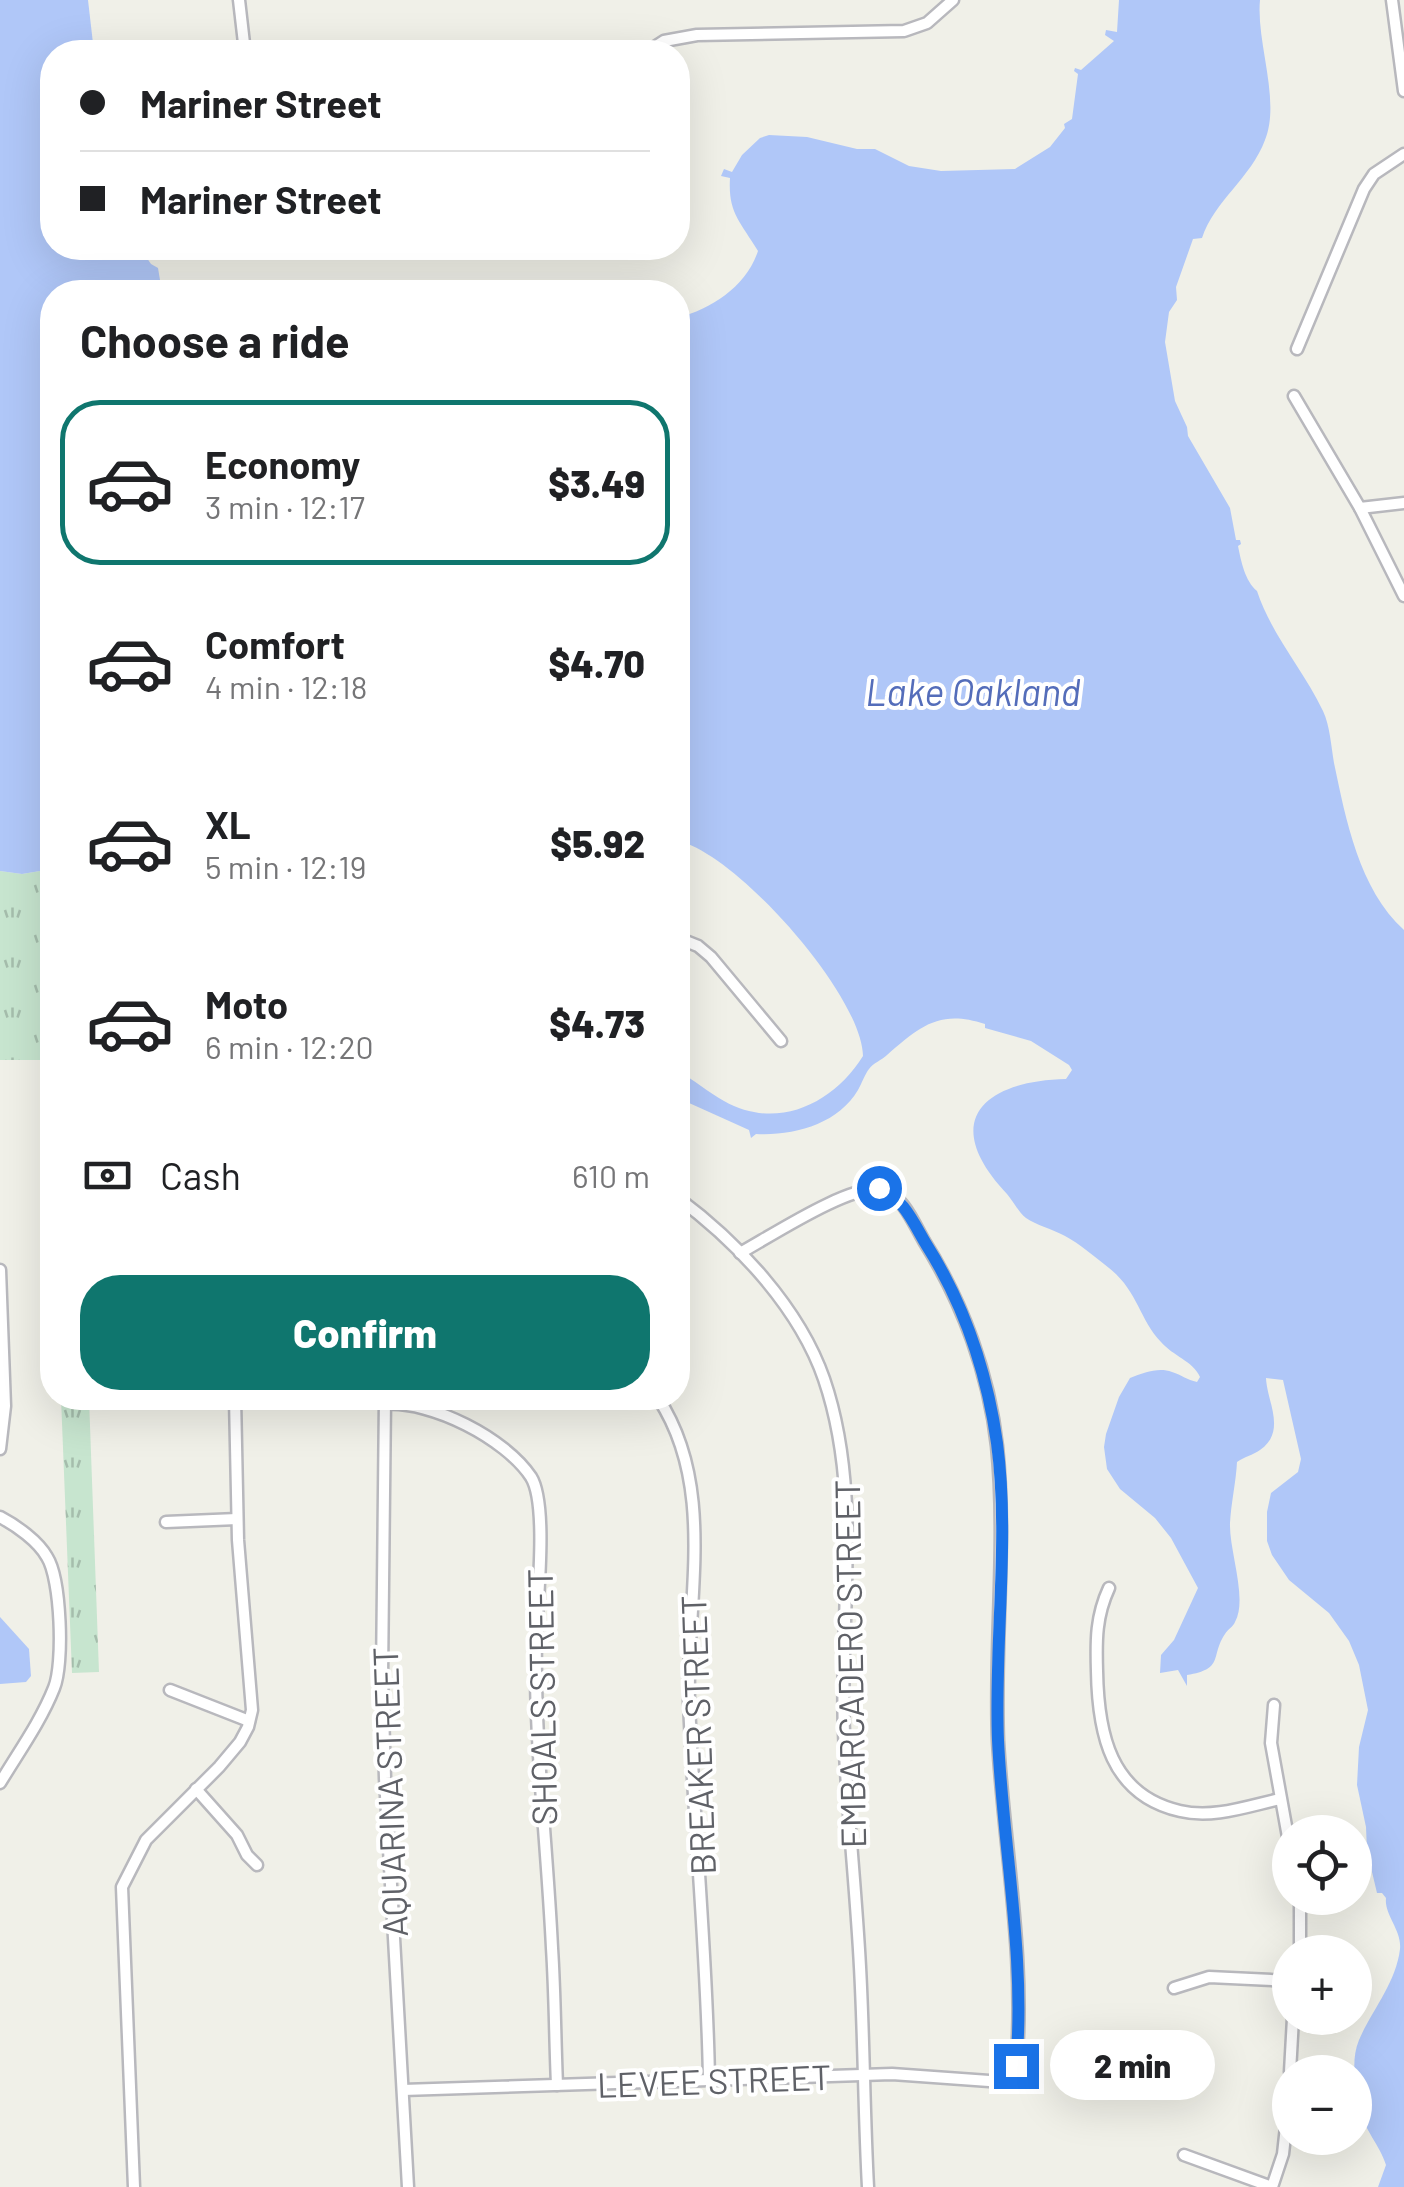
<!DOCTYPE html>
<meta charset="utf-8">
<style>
body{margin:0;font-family:Barlow,sans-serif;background:#f2f2f2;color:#202124;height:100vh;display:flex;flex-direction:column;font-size:38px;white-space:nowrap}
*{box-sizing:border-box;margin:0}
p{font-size:32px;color:#757577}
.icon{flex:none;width:55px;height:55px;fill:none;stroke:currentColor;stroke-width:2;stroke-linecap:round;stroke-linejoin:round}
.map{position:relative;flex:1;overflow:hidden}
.panel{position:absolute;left:40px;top:280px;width:650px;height:1130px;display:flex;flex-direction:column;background:#fff;border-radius:40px;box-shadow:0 10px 40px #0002}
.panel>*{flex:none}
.guide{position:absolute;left:40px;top:40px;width:650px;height:220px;border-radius:40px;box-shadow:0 10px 40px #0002;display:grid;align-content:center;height:220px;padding:0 40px;background:#fff}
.buttons{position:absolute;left:1272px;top:1815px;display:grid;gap:20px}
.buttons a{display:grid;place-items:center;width:100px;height:100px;border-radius:50%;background:#fff;box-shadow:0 10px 40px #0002;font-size:50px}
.end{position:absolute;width:45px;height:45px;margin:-22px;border:12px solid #1a73e8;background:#fff;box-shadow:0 0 0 5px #fff}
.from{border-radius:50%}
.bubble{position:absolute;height:70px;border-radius:35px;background:#fff;box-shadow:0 10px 40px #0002;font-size:32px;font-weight:800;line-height:70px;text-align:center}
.guide b{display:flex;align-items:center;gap:35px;height:95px;font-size:38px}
.guide b+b{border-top:2px solid #e0e0e0}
.guide i{width:25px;height:25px;background:#202124}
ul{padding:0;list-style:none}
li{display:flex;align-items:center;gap:30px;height:165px;margin:0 20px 15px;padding:0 20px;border:5px solid transparent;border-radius:40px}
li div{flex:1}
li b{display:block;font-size:38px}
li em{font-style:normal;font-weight:800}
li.on{border-color:#0f766e}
li>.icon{width:90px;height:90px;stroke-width:1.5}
h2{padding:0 40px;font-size:45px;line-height:120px}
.pay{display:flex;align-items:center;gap:25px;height:110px;padding:0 40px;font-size:38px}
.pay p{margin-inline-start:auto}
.primary-button{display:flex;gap:20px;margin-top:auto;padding:20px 40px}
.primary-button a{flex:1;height:115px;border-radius:40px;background:#0f766e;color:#fff;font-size:40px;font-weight:800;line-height:115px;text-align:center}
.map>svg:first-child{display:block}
.grass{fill:url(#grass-tufts)}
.water{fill:#b0c7f8}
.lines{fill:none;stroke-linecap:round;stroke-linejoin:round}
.street-casing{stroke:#b8b8bd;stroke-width:15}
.street{stroke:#fff;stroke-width:10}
.route{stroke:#1a73e8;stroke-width:12}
.labels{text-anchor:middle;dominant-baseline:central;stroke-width:8;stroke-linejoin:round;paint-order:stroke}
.street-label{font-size:35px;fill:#5f6167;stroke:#fff}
.water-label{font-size:38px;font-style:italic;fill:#546dba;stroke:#fff}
</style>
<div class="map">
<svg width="1404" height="2187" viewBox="0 0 1404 2187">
<defs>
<pattern id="grass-tufts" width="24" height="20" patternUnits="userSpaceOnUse" patternTransform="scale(2.5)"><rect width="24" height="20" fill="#c7e5cf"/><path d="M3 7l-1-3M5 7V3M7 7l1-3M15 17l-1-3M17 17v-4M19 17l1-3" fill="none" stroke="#a5bdac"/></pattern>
</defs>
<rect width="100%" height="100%" fill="#f0f0e8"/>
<g class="grass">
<polygon points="52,869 52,1161 49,1060 0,1060 0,871 22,874"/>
<polygon points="61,1398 89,1398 99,1672 72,1673"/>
</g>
<g class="water">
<polygon points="0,0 88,0 94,52 52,52 52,248 140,248 151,264 158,268 160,280 173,287 218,292 52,292 52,869 22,874 0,871"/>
<path d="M1119,0h141c-4,43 21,100 5,140 -14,38 -51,61 -63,98l-9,1 -17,48 1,13 -8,12 -4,30 10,59 12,26 1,9 42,72 6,32h4l1,4 -3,2c3,15 7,35 19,45 15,45 46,78 66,120 7,15 8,35 11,52 12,57 25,126 70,167v1257h-26l8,-22c-6,-20 -22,-35 -26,-56 -4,-21 -10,-48 -1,-69 13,-30 37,-57 41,-91 2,-19 -16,-34 -14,-51l-4,-5h-5l-10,-42 -1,-24 -9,-42 2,-38 9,-37 -9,-45 -10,-24 -20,-28 -40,-33 -17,-25 -5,-14v-29l4,-19 27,-21 3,-13 -18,-79 -17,-2c1,24 21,53 -6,72 -7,5 -16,7 -23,12 -1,20 -6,41 -7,61 -1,28 18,76 5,99 -2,5 -7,7 -10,12 -15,22 0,35 -38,41v11l-9,-16 -18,3 1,-18 13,-15 24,-52 -27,-50 -16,-20 -35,-29 -13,-20 -3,-22 2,-13 13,-37 11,-19c14,-5 28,-11 42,-6 10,3 15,8 25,10l3,-5c-7,-16 -27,-21 -39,-35 -22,-23 -23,-51 -52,-74 -14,-11 -29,-24 -44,-32 -13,-7 -29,-11 -39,-18 -7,-5 -13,-17 -19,-24 -68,-72 -25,-113 59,-115l6,-9 -3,-5 -38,-24 -46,-13v-4c-45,-15 -65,2 -98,31 -5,5 -14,8 -18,14 -4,5 -7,14 -11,21 -20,34 -64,46 -102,44l-5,4 -2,-8 -71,-32v-27c16,9 30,21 46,30 53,30 109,3 139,-45 -1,-61 -127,-203 -185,-215v-523c34,-10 68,-31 80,-67 -19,-31 -30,-39 -28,-73l-9,-2 3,-7 8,3 10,-17 18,-17 9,-3 38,2 50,12h18l34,17 32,5 74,-2 35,-22 15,-19 -1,-4 8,-5 6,-45 -4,-3 1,-3 6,2 33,-29 -9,-6 1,-5 11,2z"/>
<polygon points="0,1617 29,1649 31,1676 26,1682 0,1684"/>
</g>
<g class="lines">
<g class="street-casing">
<g id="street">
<polyline points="239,0 245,52"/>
<polyline points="1392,0 1404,91"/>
<polyline points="647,52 664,41 697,35 904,31 927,23 953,0"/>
<polyline points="1297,349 1364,189 1374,174 1404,154"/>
<polyline points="1294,396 1360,508 1404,596"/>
<polyline points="1360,508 1404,503"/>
<polyline points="678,938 698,946 711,957 781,1041"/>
<path d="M678,1198c59,44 121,109 146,181 39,114 15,235 20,353 3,79 12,157 16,235 4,73 4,147 8,220"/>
<polyline points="0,1270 5,1406 0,1449"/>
<polyline points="385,1398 382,1677 385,1778 408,2187"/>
<path d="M658,1398c59,89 28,202 31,303 5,127 18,252 20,379"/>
<path d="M386,1404c46,-3 119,34 145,73 17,27 6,124 5,159 -2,105 11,207 16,312 3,46 3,91 5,137"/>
<path d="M0,1517c17,9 38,24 47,40 14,22 17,107 7,131 -13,33 -36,65 -54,95"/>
<polyline points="166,1522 237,1519"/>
<path d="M1109,1588c-13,28 -13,52 -12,83 1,62 13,124 83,140 33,8 68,-5 100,-12"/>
<polyline points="170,1690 249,1721"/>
<polyline points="1274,1705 1271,1743 1290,1848"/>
<polyline points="196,1789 237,1835 247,1855 257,1865"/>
<polyline points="1300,1898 1300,1952"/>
<polyline points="1174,1988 1209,1977 1290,1981"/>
<polyline points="1290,2072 1293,2018"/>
<path d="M403,2090l489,-16 111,8 13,-16c10,-107 -12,-218 -18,-325 -4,-98 9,-197 -1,-295 -8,-72 -34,-143 -73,-205 -10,-17 -21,-45 -41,-51 -29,-9 -115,48 -143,63"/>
<polyline points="1184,2155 1272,2187"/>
<polyline points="134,2187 122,1887 146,1840 219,1767 240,1742 248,1727 252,1710 238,1540 235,1398"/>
<polyline points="1272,2187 1283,2154 1290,2090"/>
</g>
</g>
<use href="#street" class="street"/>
</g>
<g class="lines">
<path class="route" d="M879,1188c24,10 34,34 47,56 38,60 61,129 71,199 13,97 -3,200 1,297 5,108 28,218 18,326"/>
</g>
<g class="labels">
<g class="street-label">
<text transform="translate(849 1664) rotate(-91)">EMBARCADERO STREET</text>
<text transform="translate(541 1697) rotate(-91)">SHOALS STREET</text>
<text transform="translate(697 1735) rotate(-92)">BREAKER STREET</text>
<text transform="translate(389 1792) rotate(-92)">AQUARINA STREET</text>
<text transform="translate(714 2080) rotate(-2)">LEVEE STREET</text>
</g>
<g class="water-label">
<text x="973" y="691">Lake Oakland</text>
</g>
</g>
</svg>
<div class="buttons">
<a><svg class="icon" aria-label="locate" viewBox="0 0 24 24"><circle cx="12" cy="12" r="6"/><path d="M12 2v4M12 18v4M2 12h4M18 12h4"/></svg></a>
<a>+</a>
<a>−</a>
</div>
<i class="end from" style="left:879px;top:1188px"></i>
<i class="end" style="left:1016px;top:2066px"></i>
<div class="bubble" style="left:1050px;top:2030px;width:165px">2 min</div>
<div class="guide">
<b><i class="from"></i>Mariner Street</b>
<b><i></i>Mariner Street</b>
</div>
<section class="panel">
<h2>Choose a ride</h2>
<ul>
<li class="on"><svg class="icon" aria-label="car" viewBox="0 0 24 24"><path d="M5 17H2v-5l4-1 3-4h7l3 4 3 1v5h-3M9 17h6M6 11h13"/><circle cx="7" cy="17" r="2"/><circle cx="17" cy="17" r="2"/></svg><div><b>Economy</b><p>3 min · 12:17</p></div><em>$3.49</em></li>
<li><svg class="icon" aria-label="car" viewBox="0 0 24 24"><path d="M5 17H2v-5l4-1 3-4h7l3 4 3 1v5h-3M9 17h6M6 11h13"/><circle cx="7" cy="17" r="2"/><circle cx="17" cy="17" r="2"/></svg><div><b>Comfort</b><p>4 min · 12:18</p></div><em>$4.70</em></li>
<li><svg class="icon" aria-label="car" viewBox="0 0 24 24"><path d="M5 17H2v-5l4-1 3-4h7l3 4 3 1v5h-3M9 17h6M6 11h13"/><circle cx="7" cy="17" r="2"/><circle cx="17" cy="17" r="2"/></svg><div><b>XL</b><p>5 min · 12:19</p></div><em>$5.92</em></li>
<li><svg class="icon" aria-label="car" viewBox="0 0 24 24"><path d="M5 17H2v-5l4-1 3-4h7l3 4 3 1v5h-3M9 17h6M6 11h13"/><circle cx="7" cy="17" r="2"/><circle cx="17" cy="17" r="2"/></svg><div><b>Moto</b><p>6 min · 12:20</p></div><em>$4.73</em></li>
</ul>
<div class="pay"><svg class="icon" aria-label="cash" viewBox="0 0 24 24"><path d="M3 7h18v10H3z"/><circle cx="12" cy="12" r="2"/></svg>Cash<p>610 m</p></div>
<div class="primary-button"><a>Confirm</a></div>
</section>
</div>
